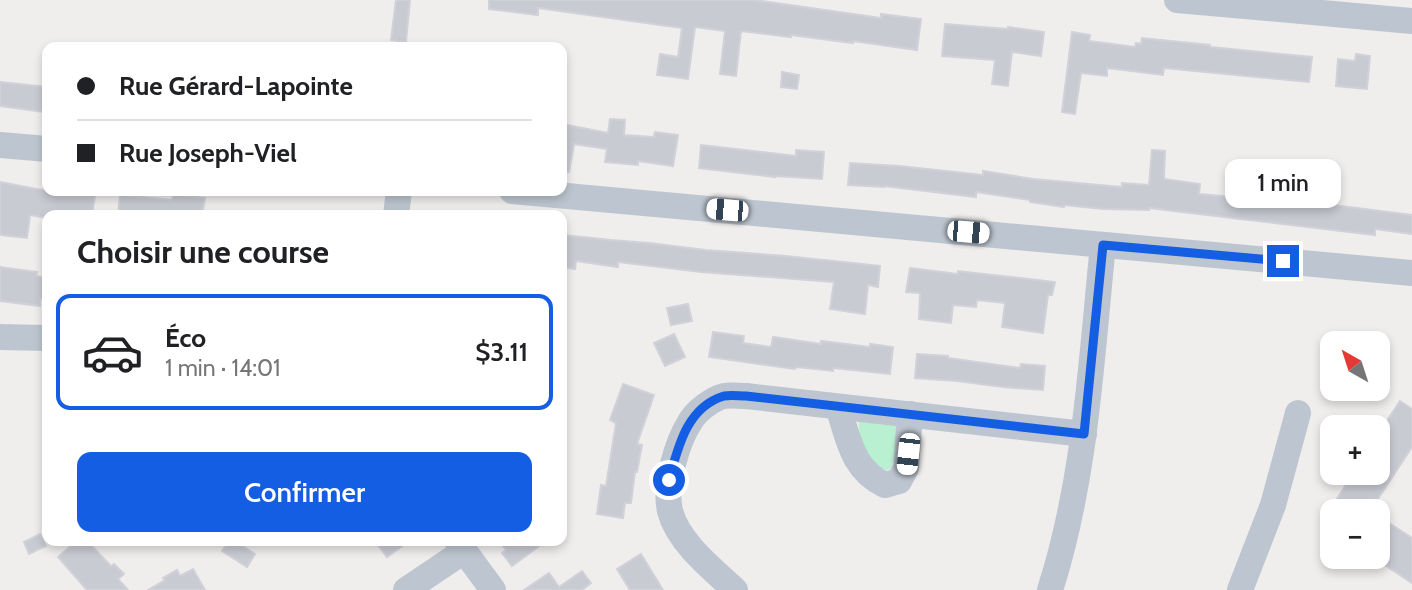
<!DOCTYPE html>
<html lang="fr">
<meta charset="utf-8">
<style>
body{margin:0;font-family:Cabin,sans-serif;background:#f2f2f2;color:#202124;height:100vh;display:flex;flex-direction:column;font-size:26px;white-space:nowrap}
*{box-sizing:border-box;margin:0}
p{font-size:23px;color:#757577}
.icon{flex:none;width:38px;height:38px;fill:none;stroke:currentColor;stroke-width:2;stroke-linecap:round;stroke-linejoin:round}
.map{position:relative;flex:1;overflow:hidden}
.drawer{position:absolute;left:42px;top:210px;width:525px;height:336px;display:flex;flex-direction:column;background:#fff;border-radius:14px;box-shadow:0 4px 10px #0003}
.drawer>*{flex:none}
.hud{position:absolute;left:42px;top:42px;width:525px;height:154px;border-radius:14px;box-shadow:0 4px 10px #0003;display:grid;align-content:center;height:154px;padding:0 35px;background:#fff}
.needle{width:46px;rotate:321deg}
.tools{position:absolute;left:1320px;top:331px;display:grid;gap:14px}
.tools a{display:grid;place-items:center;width:70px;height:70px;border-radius:14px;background:#fff;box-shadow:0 4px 10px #0003;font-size:35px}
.end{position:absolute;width:32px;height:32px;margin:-16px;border:9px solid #135ee3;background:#fff;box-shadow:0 0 0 4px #fff}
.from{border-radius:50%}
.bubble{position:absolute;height:49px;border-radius:14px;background:#fff;box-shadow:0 4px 10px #0003;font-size:23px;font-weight:600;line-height:49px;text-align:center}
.car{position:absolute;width:21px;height:42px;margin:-21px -10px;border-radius:9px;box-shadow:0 0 5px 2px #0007;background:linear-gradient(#fff 24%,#345 0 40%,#fff 0 76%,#345 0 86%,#fff 0)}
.hud b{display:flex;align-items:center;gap:24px;height:66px;font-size:26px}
.hud b+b{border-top:2px solid #e0e0e0}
.hud i{width:18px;height:18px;background:#202124}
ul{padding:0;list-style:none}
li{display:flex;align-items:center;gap:21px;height:116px;margin:0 14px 10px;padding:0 21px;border:4px solid #e0e0e0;border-radius:14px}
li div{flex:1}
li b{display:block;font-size:26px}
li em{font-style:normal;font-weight:600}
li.current{border-color:#135ee3}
li>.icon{width:63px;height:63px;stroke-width:1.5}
h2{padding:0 35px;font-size:32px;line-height:84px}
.button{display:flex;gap:14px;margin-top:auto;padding:14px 35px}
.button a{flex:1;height:80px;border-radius:14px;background:#135ee3;color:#fff;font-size:28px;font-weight:600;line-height:80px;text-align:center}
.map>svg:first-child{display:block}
.green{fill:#b9f0d2}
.building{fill:#c9cbd3;stroke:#d1d2d9;stroke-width:2}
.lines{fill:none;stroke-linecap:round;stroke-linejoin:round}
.minor{stroke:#bdc6d0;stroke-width:26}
.route{stroke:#135ee3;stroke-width:9}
</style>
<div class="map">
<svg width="1412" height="590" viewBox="0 0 1412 590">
<rect width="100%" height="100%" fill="#f0eded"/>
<path class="green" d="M859,421l35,3 3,3 -3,32 -4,10 -4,1c-20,-7 -28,-30 -27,-49z"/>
<g class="building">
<polygon points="396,0 410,0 406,42 391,40"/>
<polygon points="489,0 754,0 881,18 881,14 921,19 917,50 853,41 853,43 791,35 791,37 741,31 736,76 720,74 725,31 695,27 688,79 657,75 660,54 678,57 682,28 538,8 538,15 489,9"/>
<polygon points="945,24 1008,29 1008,27 1044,32 1041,56 1012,52 1008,86 992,84 995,60 942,56"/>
<polygon points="1072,32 1090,35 1089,41 1135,47 1136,43 1141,44 1142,38 1210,45 1210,47 1312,57 1309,82 1164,68 1163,75 1107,68 1107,76 1081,73 1075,114 1062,112"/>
<polygon points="1356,54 1370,56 1367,89 1336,86 1338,59 1355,61"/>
<polygon points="782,72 799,75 797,89 781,87"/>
<polygon points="0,82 47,87 47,106 44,106 43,112 0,106"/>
<polygon points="610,119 625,120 624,135 654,137 655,132 678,135 673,166 638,161 638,165 605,162 607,149 574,144 569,172 562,171 562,124 608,133"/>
<polygon points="701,145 796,156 796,150 824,152 822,179 775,176 775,177 699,168"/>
<polygon points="1152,150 1165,151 1164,179 1200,184 1199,194 1302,203 1303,201 1412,215 1412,234 1375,229 1375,235 1149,208 1149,210 1103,209 1064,205 1064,207 1030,202 1030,200 976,192 976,197 884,186 884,187 848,185 850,163 899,166 983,175 983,171 1033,179 1122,187 1122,183 1149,185"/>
<polygon points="0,182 47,191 68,193 69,191 71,191 95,195 92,215 47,215 47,218 30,215 27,238 0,235"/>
<polygon points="120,195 172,200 173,195 205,198 202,215 118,215"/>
<polygon points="563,235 611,240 649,243 706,250 786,256 880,266 878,287 868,285 865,314 830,309 834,282 701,272 618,262 618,267 576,261 575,269 562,267"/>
<polygon points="0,267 37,272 36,276 47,278 47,300 40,299 40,306 0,301"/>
<polygon points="910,268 958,274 958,271 1055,282 1052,295 1048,295 1043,333 1002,327 1005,303 977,300 976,307 953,305 951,323 919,319 920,293 906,292"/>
<polygon points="688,304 692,321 671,325 667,308"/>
<polygon points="713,332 744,336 743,343 771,347 773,337 821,344 821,341 870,347 870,344 893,347 890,374 833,368 833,371 796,367 795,369 709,357"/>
<polygon points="674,334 685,357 665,366 654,343"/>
<polygon points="917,354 948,356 948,358 1020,368 1021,364 1045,366 1043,390 1003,387 957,381 915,378"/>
<polygon points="623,384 654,395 637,444 642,445 637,472 635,472 631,503 625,503 623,518 597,514 601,485 606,486 616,423 610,420"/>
<polygon points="1400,401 1412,409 1412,447 1370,511 1349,511 1335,502 1354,472 1377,472 1377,436"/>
<polygon points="1377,515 1412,538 1412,583 1377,560"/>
<polygon points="40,534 46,546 29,554 24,542"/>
<polygon points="76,541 87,541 111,566 114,564 124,574 118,579 128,590 87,590 58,557"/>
<polygon points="229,541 246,541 243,546 255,554 247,567 222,551"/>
<polygon points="375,541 409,541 387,557"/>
<polygon points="499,541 546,541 512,566 502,553 506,550"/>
<polygon points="641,554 663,590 630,590 617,569"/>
<polygon points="193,569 205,590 148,590 165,580 163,578 177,570 180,576"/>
<polygon points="582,571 591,583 582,590 524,590 549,573 559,587"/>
</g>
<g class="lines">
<g class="minor">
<polyline points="1177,0 1412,21"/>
<polyline points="0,145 47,149"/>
<polyline points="512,191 1412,273"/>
<polyline points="396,215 399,191"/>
<polyline points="0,337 47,338"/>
<path d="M838,407c11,33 14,62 47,78l14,-4 7,-13 4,-54"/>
<polyline points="457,541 493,590"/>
<polyline points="406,590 464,551"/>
<path d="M735,590c-23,-21 -57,-48 -65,-79 -6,-25 7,-69 20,-89 6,-11 22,-23 34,-26 7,-1 15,0 22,0l338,38"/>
<path d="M1050,590c36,-112 41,-229 53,-345"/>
<polyline points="1240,590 1273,505 1298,413"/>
</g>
</g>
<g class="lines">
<path class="route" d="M669,480c9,-33 18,-73 55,-84 7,-1 15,0 22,0l338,38 19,-189 180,16"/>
</g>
</svg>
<div class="tools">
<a><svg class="needle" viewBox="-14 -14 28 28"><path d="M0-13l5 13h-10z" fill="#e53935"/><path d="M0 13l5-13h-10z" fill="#757577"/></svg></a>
<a>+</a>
<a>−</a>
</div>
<i class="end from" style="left:669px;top:480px"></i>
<i class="end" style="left:1283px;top:261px"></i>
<div class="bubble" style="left:1225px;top:159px;width:116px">1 min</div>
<i class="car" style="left:727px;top:210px;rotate:275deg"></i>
<i class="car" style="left:968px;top:232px;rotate:95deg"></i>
<i class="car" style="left:908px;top:454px;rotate:186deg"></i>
<div class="hud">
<b><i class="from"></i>Rue Gérard-Lapointe</b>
<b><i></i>Rue Joseph-Viel</b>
</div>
<section class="drawer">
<h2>Choisir une course</h2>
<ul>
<li class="current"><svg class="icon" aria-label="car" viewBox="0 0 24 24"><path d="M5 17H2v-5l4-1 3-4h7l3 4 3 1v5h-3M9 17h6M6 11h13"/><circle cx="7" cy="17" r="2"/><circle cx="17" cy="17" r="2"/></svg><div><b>Éco</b><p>1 min · 14:01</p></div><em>$3.11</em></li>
</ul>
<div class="button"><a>Confirmer</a></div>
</section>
</div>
